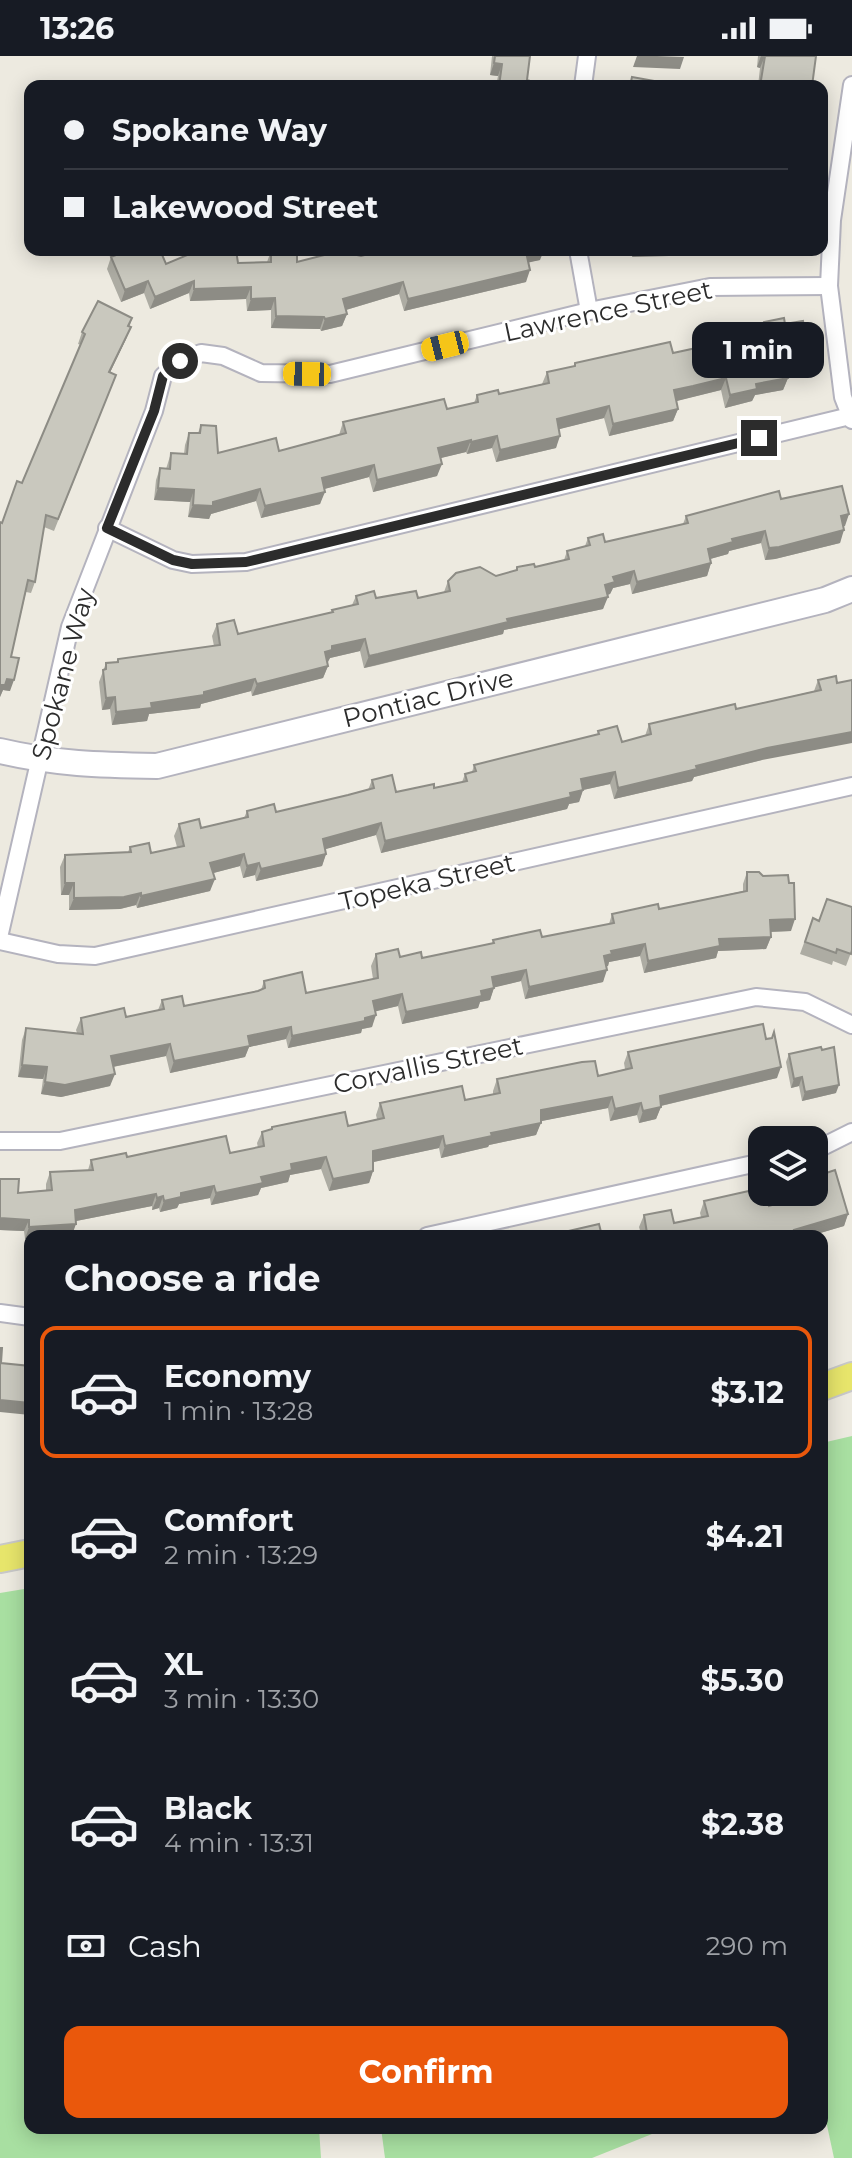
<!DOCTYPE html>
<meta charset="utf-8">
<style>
body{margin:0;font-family:Montserrat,sans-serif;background:#242831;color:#f1f3f6;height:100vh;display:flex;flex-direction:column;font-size:30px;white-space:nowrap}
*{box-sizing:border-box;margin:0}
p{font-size:26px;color:#9ea1a6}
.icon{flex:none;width:44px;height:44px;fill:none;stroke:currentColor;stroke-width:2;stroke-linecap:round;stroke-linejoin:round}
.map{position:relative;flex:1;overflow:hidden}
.details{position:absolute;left:24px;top:1174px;width:804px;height:904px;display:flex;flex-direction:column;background:#171b24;border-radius:16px;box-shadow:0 4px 20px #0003}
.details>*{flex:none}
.banner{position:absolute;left:24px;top:24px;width:804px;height:176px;border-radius:16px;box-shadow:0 4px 20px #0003;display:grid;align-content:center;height:176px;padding:0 40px;background:#171b24}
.tools{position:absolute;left:748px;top:1070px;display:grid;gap:16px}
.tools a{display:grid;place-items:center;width:80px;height:80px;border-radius:16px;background:#171b24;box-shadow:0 4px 20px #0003;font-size:40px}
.end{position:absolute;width:36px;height:36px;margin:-18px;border:10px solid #2c2c2c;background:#fff;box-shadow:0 0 0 4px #fff}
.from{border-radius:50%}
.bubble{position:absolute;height:56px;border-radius:16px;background:#171b24;box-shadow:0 4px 20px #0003;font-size:26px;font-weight:700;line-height:56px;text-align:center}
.car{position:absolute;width:24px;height:48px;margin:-24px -12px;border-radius:10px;box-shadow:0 0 6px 2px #0007;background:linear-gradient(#f5c518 24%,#345 0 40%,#f5c518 0 76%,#345 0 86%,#f5c518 0)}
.banner b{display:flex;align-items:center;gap:28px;height:76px;font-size:30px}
.banner b+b{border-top:2px solid #363941}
.banner i{width:20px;height:20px;background:#f1f3f6}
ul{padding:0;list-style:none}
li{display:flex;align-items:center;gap:24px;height:132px;margin:0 16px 12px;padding:0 24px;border:4px solid transparent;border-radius:16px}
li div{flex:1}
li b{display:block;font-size:30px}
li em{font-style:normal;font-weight:700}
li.active{border-color:#ea580c}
li>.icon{width:72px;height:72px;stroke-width:1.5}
h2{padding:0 40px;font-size:36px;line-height:96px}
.pay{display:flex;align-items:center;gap:20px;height:88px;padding:0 40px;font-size:30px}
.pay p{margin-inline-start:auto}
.cta{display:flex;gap:16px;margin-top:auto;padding:16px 40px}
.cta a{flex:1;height:92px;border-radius:16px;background:#ea580c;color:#fff;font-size:32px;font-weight:700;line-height:92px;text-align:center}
.status{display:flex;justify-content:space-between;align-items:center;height:56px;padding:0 40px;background:#171b24;direction:ltr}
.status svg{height:22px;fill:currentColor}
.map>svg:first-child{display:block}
.green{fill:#a8dfa1}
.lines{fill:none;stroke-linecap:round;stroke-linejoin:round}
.street-casing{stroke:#b4b3be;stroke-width:20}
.secondary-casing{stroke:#b4b3be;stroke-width:28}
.primary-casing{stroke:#c8c8c8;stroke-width:30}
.street{stroke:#fff;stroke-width:16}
.secondary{stroke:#fff;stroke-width:24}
.primary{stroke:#e7e56b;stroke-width:26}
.wall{fill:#adaca3}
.shaded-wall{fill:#8d8c85}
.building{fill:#c9c8be;stroke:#8d8c85;stroke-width:2}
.route{stroke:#2c2c2c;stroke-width:10}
.labels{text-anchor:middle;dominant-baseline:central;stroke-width:6;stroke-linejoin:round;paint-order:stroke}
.street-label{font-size:26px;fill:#2c2c2c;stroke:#fff}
</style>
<div class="status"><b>13:26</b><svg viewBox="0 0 49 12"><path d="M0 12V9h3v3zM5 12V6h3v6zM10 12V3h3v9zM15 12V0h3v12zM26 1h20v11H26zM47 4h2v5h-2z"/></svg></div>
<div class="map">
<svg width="852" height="2102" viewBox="0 0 852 2102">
<rect width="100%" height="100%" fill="#edeae0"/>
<g class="green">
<polygon points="852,1380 852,2102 834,2102 822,2046 822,1387"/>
<polygon points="30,1532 30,2072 319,2072 321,2102 0,2102 0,1537"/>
<polygon points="381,2072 667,2072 592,2102 385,2102"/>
</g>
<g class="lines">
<g class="street-casing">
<g id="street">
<polyline points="852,29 832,164 829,230 843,341 852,364"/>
<polyline points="583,30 587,0"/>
<polyline points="578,194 589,255"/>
<polyline points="107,472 173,504 192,508 246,506 850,360"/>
<polyline points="0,877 70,571 154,355 163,320 180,305 201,297 223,300 261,317 330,318 589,255 710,231 829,230"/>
<polyline points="0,885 58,898 95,900 852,730"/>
<polyline points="0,1085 60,1085 756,941 805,946 852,969"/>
<polyline points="814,1095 852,1076"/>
<polyline points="427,1180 762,1106"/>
<polyline points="0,1257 30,1261"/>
</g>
</g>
<g class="secondary-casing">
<path id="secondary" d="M0,695c55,13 100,14 157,15l668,-166 27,-11"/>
</g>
<g class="primary-casing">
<g id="primary">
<polyline points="822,1331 852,1320"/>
<polyline points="0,1503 30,1497"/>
</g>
</g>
<use href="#street" class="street"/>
<use href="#secondary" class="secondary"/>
<use href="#primary" class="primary"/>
</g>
<g class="wall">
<polygon points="492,0 530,0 527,24 530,30 496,30 498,20 490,19"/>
<polygon points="758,0 816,0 812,30 758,30 760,12 757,11"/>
<polygon points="119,194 160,194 166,208 188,199 190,194 236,194 238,207 267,206 271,195 297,206 361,200 540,204 528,206 526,226 404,255 399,238 346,254 347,258 342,270 321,275 320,273 271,272 271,254 247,255 246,243 190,245 189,237 150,253 144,237 121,246 107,213 111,201 117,199"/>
<polygon points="132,262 126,283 110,316 116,319 54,475 44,471 35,526 31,537 26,536 11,601 10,635 3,634 0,641 0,466 2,467 22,427 81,289 78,288 82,276"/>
<polygon points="764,266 785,268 805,313 787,317 788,322 783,334 755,339 752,345 725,352 721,334 688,342 676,345 678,353 673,365 609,380 604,362 559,373 556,392 496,406 492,392 467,398 466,396 440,402 437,420 373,436 369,421 324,433 320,448 261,462 256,445 211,458 209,463 188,461 190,446 154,444 156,424 160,412 166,413 171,397 184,398 185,389 189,377 198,377 201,369 218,397 279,395 339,379 343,366 447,353 474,347 477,339 499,338 542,328 547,316 574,310 575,307 673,297 759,278"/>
<polygon points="781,443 849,458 843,470 840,487 775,503 765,504 761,487 729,495 728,498 710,503 711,507 707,520 632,538 630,528 613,532 610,538 607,539 603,553 504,574 503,578 374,610 364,612 360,595 330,602 327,606 328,610 323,622 252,640 251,635 201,648 200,652 149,658 147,665 112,669 110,653 102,654 99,626 106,607 116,606 118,603 214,590 212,580 217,568 238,578 331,557 332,554 352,549 356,540 376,542 418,542 444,536 448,525 496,520 516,515 517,511 535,511 564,504 567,495 585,490 588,482 605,486 683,468 686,460"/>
<polygon points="836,620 762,704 694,721 692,725 614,743 610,728 583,734 579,746 569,748 567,753 381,797 376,779 325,793 326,798 322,810 256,825 255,819 243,822 240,810 213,817 210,835 137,852 136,849 120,853 69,854 69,839 61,839 60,811 65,799 128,796 130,791 151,797 177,791 174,780 179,768 201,772 244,762 247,755 276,756 368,734 372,724 396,736 434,732 462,726 465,718 472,716 474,709 597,679 598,675 622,686 645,680 649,668 736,653 814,635 818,624"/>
<polygon points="747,816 791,875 771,876 771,881 766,893 718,895 716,902 644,917 640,900 609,906 608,910 606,910 603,926 525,943 521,925 494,931 490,944 480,946 478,952 402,968 398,950 375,955 372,971 362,973 361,977 288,992 286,983 249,991 245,1001 170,1017 166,1000 113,1011 110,1030 61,1041 41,1038 43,1023 18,1021 22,984 26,972 77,977 76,974 81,962 126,961 158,954 162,944 184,950 261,934 264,925 306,937 373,923 371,910 376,898 422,902 492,888 493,884 542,881 609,868 612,858 659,853 743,835 743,828"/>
<polygon points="813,862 852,894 846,910 833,905 832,909 800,898"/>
<polygon points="766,983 777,1022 661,1050 656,1063 639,1067 637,1059 610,1065 608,1052 541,1065 536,1079 489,1089 488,1091 441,1102 439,1092 373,1106 373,1115 369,1127 329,1135 321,1113 290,1119 288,1126 261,1132 258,1139 211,1149 210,1142 179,1148 177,1152 160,1156 159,1152 152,1154 152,1150 76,1165 72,1179 25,1183 24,1175 0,1174 0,1123 18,1137 46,1134 46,1128 50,1116 88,1114 91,1104 127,1101 230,1097 258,1092 257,1087 262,1076 271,1074 272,1071 348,1070 377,1063 376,1059 380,1047 465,1044 493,1039 493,1035 497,1023 598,1020 625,1013 624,1007 628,996"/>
<polygon points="789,998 836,1037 802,1045 799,1030 791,1032 786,1006"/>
<polygon points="797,1136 814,1136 848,1158 844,1170 810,1180 632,1180 641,1178 639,1171 644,1159 674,1167 701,1161 700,1157 704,1145 769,1150 798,1141"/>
</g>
<g class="shaded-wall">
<polygon points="637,0 657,0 684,1 680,13 633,11"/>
<polygon points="761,0 765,0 760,12 757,11"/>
<polygon points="494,7 502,8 498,20 490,19"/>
<polygon points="534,194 544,194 540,204 522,208 526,196"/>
<polygon points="634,194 671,194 669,200 632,201"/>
<polygon points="530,214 526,226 404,255 408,243"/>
<polygon points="148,225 144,237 121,246 125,234"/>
<polygon points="194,225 189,237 150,253 155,241"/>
<polygon points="403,226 399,238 339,256 343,243"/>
<polygon points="251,231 246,243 190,245 194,233"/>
<polygon points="275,242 271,254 247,255 251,243"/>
<polygon points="347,258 342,270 321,275 325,263"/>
<polygon points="276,260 324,261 320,273 271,272"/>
<polygon points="131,271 126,283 105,327 109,316"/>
<polygon points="809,301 805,313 780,318 785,306"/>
<polygon points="726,322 721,334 669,347 674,334"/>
<polygon points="788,322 783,334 755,339 752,345 725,352 730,339 756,328"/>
<polygon points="609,350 604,362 552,375 557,363"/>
<polygon points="678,353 673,365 609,380 613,368"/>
<polygon points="497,380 492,392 467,398 471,386"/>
<polygon points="560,380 556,392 496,406 500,394"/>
<polygon points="471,384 466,396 433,404 438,392"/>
<polygon points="442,408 437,420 373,436 377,424"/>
<polygon points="374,409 369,421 317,435 322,422"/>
<polygon points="158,432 194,434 190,446 154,444"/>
<polygon points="260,433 256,445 211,458 209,463 188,461 193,449 213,446"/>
<polygon points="325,436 320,448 261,462 265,450"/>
<polygon points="849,458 845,470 836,472 841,460"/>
<polygon points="844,474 840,487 775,503 765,504 769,492"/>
<polygon points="765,475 761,487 729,495 728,498 703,505 708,493 732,483"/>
<polygon points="711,507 707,520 632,538 637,526"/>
<polygon points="634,515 630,528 613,532 610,538 600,541 605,529 613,521"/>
<polygon points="608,541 603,553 504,574 503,578 364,612 369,600 507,563"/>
<polygon points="365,583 360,595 330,602 328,606 320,608 325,596 332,590"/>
<polygon points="328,610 323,622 252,640 257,628"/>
<polygon points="7,623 14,624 10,635 3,634 0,641 0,629"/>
<polygon points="255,623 251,635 201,648 200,652 149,658 147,665 112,669 116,656 151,647 204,636"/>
<polygon points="115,641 110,653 102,654 106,642"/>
<polygon points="852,676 852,687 762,704 694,721 692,725 614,743 618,732 696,710 767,692"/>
<polygon points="615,716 610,728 583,734 579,746 569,748 567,753 381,797 385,785 570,737 581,723"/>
<polygon points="381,767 376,779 319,795 323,783"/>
<polygon points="244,798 240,810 206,819 210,807"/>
<polygon points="326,798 322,810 256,825 261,813"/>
<polygon points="259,807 255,819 243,822 247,810"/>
<polygon points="215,823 210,835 137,852 141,840"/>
<polygon points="65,827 74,827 69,839 61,839"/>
<polygon points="141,837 136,849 120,853 69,854 74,842"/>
<polygon points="795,863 791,875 766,876 770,864"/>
<polygon points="771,881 766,893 718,895 716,902 644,917 648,905 719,883"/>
<polygon points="645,888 640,900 609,906 608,910 600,912 604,900 611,895"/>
<polygon points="526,914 521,925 488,933 492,921"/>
<polygon points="607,914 603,926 525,943 529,931"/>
<polygon points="494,932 490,944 480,946 478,952 402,968 406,956"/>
<polygon points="402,938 398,950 369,957 373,945"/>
<polygon points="376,959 372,971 362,973 361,977 288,992 292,980"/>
<polygon points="291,971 286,983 249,991 245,1001 170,1017 174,1005 248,980"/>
<polygon points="170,988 166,1000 107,1012 111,1000"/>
<polygon points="22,1009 47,1011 43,1023 18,1021"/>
<polygon points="781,1011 777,1022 656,1051 660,1040"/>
<polygon points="115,1018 110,1030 61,1041 41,1038 45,1026"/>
<polygon points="802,1021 799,1030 791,1032 794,1023"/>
<polygon points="839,1029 836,1037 802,1045 805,1036"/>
<polygon points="612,1041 608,1052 537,1066 541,1054"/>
<polygon points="641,1047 637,1059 610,1065 615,1053"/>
<polygon points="661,1051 656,1063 639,1067 643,1055"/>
<polygon points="541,1067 536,1079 489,1089 488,1091 441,1102 445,1090 491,1077"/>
<polygon points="443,1080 439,1092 369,1107 373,1095"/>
<polygon points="326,1101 321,1113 290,1119 288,1126 261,1132 258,1139 211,1149 216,1137 261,1121 291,1108"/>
<polygon points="373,1115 369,1127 329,1135 333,1123"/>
<polygon points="214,1130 210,1142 179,1148 177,1152 160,1156 164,1145 181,1137"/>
<polygon points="156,1138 152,1150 71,1166 75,1154"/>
<polygon points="163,1140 159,1152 152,1154 157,1142"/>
<polygon points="848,1158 844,1170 810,1180 792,1180 794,1174"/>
<polygon points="0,1162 29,1164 24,1175 0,1174"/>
<polygon points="76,1168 72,1179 30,1180 30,1183 25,1183 29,1171"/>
<polygon points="0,1344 30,1347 30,1359 0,1356"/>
</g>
<g class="building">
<polygon points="495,0 530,0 527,24 530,25 530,30 499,30 502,8 494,7"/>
<polygon points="765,0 816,0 812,30 760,30"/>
<polygon points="632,21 682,30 630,30"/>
<polygon points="119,194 160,194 166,208 192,197 192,194 236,194 238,207 271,206 271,195 297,195 297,206 340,195 361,200 384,194 534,194 526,196 530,214 408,243 403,226 343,243 347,258 325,263 324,261 276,260 275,242 251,243 251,231 194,233 194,225 155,241 148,225 125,234 111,201 121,197"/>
<polygon points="98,245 132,262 128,270 131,271 109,316 116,319 58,463 46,459 35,526 28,524 11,601 19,602 14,624 7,623 5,629 0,629 0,466 2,467 17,425 22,427 85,278 82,276"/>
<polygon points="784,262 785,268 803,265 809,301 785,306 788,322 756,328 757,333 730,339 726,322 693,330 674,334 678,353 613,368 609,350 557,363 560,380 500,394 497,380 471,386 471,384 438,392 442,408 377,424 374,409 322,422 325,436 265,450 260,433 213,446 213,450 193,449 194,434 158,432 160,412 170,413 171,397 187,398 189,377 200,377 201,369 216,370 218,397 276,382 279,395 346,377 343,366 444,343 447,353 478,346 477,339 498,334 499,338 549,327 547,316 575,310 575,307 670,286 673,297 765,277 764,266"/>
<polygon points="842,430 849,458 841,460 844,474 779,491 769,492 765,475 732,483 733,486 708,493 711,507 637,526 634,515 613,521 615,526 605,529 608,541 507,563 508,566 378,598 369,600 365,583 332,590 332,594 325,596 328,610 257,628 255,623 204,636 204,639 151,647 152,652 116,656 115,641 106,642 103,614 106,613 106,607 118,606 118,603 220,589 217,568 234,564 238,578 333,556 332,554 358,548 356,540 374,535 376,542 416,535 418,542 450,535 448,525 456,517 480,511 496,520 517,514 517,511 534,508 535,511 569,503 567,495 590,489 588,482 603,478 605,486 688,467 686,460 779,435 781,443"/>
<polygon points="836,620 837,627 852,624 852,676 767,692 696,710 697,713 618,732 615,716 581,723 583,734 570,737 571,741 385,785 381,767 323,783 326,798 261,813 259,807 247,810 244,798 210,807 215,823 141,840 141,837 124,841 74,842 74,827 65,827 65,799 131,796 130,791 149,787 151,797 184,790 179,768 199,763 201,772 248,761 247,755 274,748 276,756 348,739 374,732 372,724 392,719 396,736 434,728 434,732 467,725 465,718 476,715 474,709 599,678 598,675 617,670 622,686 651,678 649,668 735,648 736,653 821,634 818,624"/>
<polygon points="747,816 759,816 763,820 788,819 789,827 794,827 795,863 770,864 771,881 719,883 720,890 648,905 645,888 611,895 612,898 604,900 607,914 529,931 526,914 492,921 494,932 481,935 482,940 406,956 402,938 373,945 376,959 365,962 365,965 292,980 291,971 248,980 250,990 174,1005 170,988 111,1000 115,1018 65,1029 45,1026 47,1011 22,1009 26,972 83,978 81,962 124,952 126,961 164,953 162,944 182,940 184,950 258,935 265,932 264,925 302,916 306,937 378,922 376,898 398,893 400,901 421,896 422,902 494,887 493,884 540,874 542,881 614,867 612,858 658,848 659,853 747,835"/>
<polygon points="827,843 852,851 852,894 851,898 837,893 836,897 805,886 813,862 819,865"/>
<polygon points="763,968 766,983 772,982 774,976 781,1011 660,1040 661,1051 643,1055 641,1047 615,1053 612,1041 541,1054 541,1067 491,1077 492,1080 445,1090 443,1080 373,1095 373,1115 333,1123 326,1101 291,1108 292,1114 261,1121 263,1127 216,1137 214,1130 181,1137 181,1141 164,1145 163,1140 157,1142 156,1138 75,1154 76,1168 29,1171 29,1164 0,1162 0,1123 19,1123 18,1137 52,1134 50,1116 93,1114 91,1104 126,1097 127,1101 226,1080 230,1097 264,1090 262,1076 272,1073 272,1071 345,1056 348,1070 384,1062 380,1047 462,1030 465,1044 500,1037 497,1023 582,1006 595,1005 598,1020 632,1012 628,996"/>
<polygon points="821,991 822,994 834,991 839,1029 805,1036 802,1021 794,1023 789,998"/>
<polygon points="835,1114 848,1158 794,1174 796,1180 632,1180 647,1177 644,1159 671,1154 674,1167 708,1160 704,1145 762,1132 762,1136 766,1136 769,1150 805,1139 804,1136 814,1136 814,1121"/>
<polygon points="599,1168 602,1180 547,1180"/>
<polygon points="0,1292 2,1292 1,1307 30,1310 30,1347 0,1344"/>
</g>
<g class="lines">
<polyline class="route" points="180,305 163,320 154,355 107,472 173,504 192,508 246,506 759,382"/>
</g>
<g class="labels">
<g class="street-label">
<text transform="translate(608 255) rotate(-12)">Lawrence Street</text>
<text transform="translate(63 618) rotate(-75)">Spokane Way</text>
<text transform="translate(428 642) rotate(-14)">Pontiac Drive</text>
<text transform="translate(427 826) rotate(-13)">Topeka Street</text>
<text transform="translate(428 1009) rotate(-12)">Corvallis Street</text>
</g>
</g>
</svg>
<div class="tools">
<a><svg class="icon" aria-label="layers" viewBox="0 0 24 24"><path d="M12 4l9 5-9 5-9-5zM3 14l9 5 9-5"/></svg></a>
</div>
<i class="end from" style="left:180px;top:305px"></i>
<i class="end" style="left:759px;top:382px"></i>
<div class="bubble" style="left:692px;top:266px;width:132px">1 min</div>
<i class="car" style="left:445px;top:290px;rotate:256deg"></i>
<i class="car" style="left:307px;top:318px;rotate:271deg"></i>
<div class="banner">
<b><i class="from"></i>Spokane Way</b>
<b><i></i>Lakewood Street</b>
</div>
<section class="details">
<h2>Choose a ride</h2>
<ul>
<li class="active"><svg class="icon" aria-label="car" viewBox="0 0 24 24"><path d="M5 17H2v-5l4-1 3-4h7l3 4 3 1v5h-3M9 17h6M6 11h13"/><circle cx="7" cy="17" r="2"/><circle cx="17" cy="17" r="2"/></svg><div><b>Economy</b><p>1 min · 13:28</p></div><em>$3.12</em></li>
<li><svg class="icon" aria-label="car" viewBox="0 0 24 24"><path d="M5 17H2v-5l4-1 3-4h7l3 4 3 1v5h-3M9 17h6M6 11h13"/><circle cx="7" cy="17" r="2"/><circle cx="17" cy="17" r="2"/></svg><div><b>Comfort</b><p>2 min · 13:29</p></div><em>$4.21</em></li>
<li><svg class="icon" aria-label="car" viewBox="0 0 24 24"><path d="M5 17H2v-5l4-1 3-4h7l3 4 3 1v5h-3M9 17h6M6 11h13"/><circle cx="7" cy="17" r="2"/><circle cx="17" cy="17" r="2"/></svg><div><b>XL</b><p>3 min · 13:30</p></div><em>$5.30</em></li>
<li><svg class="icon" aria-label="car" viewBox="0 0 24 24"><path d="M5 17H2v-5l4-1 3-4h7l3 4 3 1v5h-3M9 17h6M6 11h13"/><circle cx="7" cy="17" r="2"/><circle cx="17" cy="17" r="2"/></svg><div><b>Black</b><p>4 min · 13:31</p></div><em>$2.38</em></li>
</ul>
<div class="pay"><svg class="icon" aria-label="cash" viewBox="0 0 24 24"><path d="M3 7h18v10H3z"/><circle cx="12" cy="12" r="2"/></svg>Cash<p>290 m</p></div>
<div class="cta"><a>Confirm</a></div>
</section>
</div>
